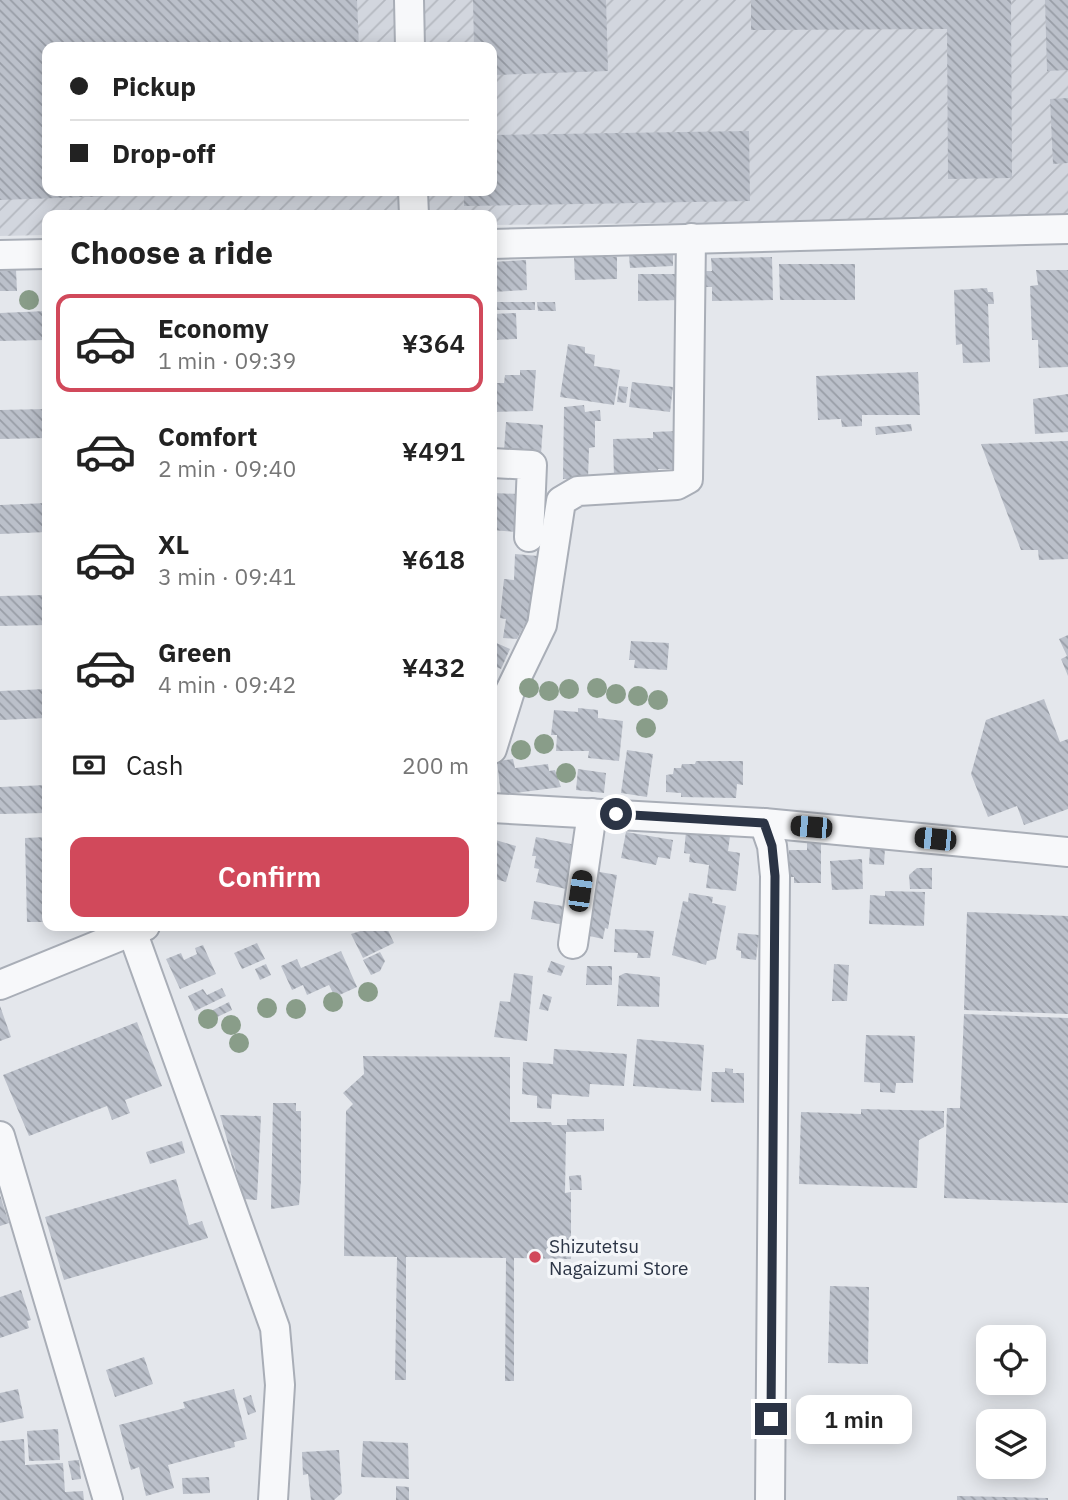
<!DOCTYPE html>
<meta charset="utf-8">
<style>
body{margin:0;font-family:"IBM Plex Sans",sans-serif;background:#f2f2f2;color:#222;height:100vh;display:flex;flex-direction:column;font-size:26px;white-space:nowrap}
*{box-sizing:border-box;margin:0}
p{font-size:23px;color:#767676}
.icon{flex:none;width:38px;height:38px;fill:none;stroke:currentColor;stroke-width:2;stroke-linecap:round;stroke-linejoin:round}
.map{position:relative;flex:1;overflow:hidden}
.sheet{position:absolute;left:42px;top:210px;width:455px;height:721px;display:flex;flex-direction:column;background:#fff;border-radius:14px;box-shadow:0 4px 18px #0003}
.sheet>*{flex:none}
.hud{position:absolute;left:42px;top:42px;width:455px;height:154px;border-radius:14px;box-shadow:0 4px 18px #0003;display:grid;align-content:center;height:154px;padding:0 28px;background:#fff}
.fabs{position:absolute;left:976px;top:1325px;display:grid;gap:14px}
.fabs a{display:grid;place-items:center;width:70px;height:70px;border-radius:14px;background:#fff;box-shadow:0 4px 18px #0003;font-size:35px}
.end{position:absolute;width:32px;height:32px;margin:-16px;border:9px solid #2b3445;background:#fff;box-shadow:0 0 0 4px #fff}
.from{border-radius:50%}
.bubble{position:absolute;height:49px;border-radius:14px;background:#fff;box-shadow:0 4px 18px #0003;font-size:23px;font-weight:600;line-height:49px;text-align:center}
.car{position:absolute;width:21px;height:42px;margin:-21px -10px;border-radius:9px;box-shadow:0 0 5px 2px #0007;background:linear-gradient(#222 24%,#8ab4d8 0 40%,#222 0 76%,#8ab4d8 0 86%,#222 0)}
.hud b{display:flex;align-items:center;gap:24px;height:66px;font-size:26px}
.hud b+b{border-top:2px solid #e0e0e0}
.hud i{width:18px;height:18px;background:#222}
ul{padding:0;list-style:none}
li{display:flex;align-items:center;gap:21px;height:98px;margin:0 14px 10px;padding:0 14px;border:4px solid transparent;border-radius:14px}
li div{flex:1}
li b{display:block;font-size:26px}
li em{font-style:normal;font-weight:600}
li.active{border-color:#d1495b}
li>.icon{width:63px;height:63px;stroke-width:1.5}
h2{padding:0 28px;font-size:32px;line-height:84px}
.pay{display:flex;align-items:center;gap:18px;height:77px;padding:0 28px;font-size:26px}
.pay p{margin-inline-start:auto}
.action{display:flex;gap:14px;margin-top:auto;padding:14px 28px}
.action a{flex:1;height:80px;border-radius:14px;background:#d1495b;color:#fff;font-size:28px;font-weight:600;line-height:80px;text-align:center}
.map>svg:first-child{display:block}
.industrial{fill:url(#industrial-furrows);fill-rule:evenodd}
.building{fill:url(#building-back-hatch)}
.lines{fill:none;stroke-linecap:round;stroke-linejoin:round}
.minor-casing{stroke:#a9aeb7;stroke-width:32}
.minor{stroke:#f7f8fa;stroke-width:28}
.tree{fill:#899d89}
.route{stroke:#2b3445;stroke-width:9}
.poi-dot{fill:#d1495b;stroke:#f4f6f9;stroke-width:2.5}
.labels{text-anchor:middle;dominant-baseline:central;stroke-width:7;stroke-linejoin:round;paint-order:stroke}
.poi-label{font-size:19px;fill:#2b3445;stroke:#f4f6f9;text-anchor:start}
</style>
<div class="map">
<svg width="1068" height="1500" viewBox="0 0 1068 1500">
<defs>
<pattern id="industrial-furrows" width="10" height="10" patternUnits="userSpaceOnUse" patternTransform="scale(1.75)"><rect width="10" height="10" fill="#d2d6de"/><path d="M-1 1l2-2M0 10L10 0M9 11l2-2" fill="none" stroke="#b4b8c0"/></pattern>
<pattern id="building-back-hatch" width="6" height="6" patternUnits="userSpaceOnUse" patternTransform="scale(1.75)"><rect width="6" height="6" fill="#bbc0ca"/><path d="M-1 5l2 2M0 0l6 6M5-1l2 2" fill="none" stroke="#989da6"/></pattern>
</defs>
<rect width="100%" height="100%" fill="#e4e7ec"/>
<path class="industrial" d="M0,0h1068v219l-576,6v-10h-445v20l-47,1zM47,47h445v144h-445z"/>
<g class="building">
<polygon points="0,0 357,0 359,47 47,47 47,191 199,193 0,200"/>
<polygon points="473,0 606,0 608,71 492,75 492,47 474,47"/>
<polygon points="751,0 1011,0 1012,178 948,179 947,29 751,30"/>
<polygon points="1045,0 1068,0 1068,70 1047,71"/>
<polygon points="1068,98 1068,163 1053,164 1050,99"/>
<polygon points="749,131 750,201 464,206 464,191 492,191 492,135"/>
<polygon points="673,253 673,266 630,268 629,255"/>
<polygon points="574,257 617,257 617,279 575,280"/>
<polygon points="772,257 773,300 712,301 712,287 706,287 706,271 712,271 711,258"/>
<polygon points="526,260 527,290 492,292 492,262"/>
<polygon points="779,264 855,264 855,300 780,300"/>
<polygon points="16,270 17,291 0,291 0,271"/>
<polygon points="1036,270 1068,270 1068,367 1039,368 1038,340 1032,340 1030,286 1038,285"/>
<polygon points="638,274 681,274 681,300 638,301"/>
<polygon points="987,288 988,292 993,292 994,304 988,304 990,362 963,363 962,344 956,345 954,290"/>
<rect x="492" y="302" width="43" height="8"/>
<polygon points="537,302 555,302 556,311 538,311"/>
<polygon points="47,311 47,340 0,341 0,313"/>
<polygon points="516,313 517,339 492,340 492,314"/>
<polygon points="568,344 585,347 585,353 595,355 594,366 620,370 614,405 560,397"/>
<polygon points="520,370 536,370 533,411 492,412 492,383 504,383 505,375 520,375"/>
<polygon points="918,372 920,415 862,415 862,426 842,427 841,419 818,420 816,376"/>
<polygon points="632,382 673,387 670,412 629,407"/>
<polygon points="619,386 628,387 626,403 617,402"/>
<polygon points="1068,394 1068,432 1035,434 1033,399"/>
<polygon points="584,405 585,412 600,410 601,421 595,421 595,447 589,448 588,479 563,479 564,407"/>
<polygon points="47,409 47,438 0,439 0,410"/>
<polygon points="506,422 543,425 541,454 504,451"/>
<polygon points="911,424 912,431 876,435 875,427"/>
<polygon points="677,431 679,469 658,469 659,476 614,478 613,439 653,438 653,432"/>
<polygon points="1068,441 1068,559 1039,560 1038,550 1021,550 981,444"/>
<polygon points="492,493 518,494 516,532 492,530"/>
<polygon points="47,503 47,532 0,534 0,505"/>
<polygon points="515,554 538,556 531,622 526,622 517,639 503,638 506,619 500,618 504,579 514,580"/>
<polygon points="47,595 47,625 0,626 0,596"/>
<polygon points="1068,635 1068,676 1061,659 1067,656 1059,639"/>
<polygon points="492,641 510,649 501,669 492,665"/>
<polygon points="631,641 669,643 667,670 634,668 635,660 629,660"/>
<polygon points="47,689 47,718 0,720 0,691"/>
<polygon points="1044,699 1060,742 1068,739 1068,809 1024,825 1017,806 988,817 971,774 986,720"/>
<polygon points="578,708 598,710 598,718 623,721 619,761 588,758 589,751 556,751 557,735 551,735 554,710 578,712"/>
<polygon points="627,750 653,754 647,797 621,793"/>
<polygon points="513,759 515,768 548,764 549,771 555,770 561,787 501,795 497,761"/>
<polygon points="696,761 743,761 743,785 737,784 736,798 681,797 681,793 666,792 666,775 673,774 674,768 681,768 682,764 695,764"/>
<polygon points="578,769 606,773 604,793 576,790"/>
<polygon points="47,785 47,813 0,814 0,787"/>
<polygon points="686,831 730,836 728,851 740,853 736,891 706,888 709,865 689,862 690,854 684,853"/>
<polygon points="626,832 673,840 670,859 658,857 656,865 621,858"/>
<polygon points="47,837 47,922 27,922 25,838"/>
<polygon points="536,837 576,845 566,889 536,882 539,869 534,868 536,856 532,856"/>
<polygon points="492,839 516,846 506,882 492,878"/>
<polygon points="807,843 821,843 821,883 794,883 794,877 789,877 789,850 807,850"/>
<polygon points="870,848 885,848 884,865 869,864"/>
<polygon points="862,859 863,889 832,890 830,861"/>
<polygon points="917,868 932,868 932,889 910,889 909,875"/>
<polygon points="594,871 617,875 608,929 605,928 603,939 585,935"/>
<polygon points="885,891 925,892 924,926 869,924 870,895 885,896"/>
<polygon points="689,893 713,897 712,903 726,906 716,959 707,961 706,965 672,955 683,901 688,902"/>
<polygon points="534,901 568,907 565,925 531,919"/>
<polygon points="967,912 1068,916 1068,1014 964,1010"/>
<polygon points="376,926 386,926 394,943 363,958 351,934"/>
<polygon points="615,929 654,931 650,958 637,958 638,953 614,952"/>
<polygon points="738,933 759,935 756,960 741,958 741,951 736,950"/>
<polygon points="257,943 265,959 242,969 234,953"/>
<polygon points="203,945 216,974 180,989 166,959 181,953 184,960 197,954 195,948"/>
<polygon points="341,951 357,987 335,997 329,985 307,995 303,985 292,990 281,966 297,959 301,968"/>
<polygon points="380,952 385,961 380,971 371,975 363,960"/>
<polygon points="551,961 565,966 561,976 547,972"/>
<polygon points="266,964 271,975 260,980 255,969"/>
<polygon points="834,964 849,965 847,1001 832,1001"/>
<polygon points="587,966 612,966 612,985 586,985"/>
<polygon points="514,973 533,976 527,1041 494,1037 500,1001 510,1002"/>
<polygon points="625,973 660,977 659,1007 617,1006 619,976"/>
<polygon points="222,988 226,996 195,1011 188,996 203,989 207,995"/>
<polygon points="543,994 552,997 548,1011 539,1009"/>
<polygon points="229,1002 232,1010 215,1018 211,1011"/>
<polygon points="0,1006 11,1037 0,1041"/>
<polygon points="964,1014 1068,1018 1068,1203 944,1198 947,1108 960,1108"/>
<polygon points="137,1022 162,1086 125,1100 130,1113 112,1120 107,1106 29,1136 3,1075"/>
<polygon points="866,1035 915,1036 913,1083 896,1083 895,1093 880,1092 880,1083 864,1082"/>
<polygon points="637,1039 704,1045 701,1091 633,1086"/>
<polygon points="554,1049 627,1054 624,1086 590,1084 589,1097 552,1094 551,1109 537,1108 537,1096 522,1094 523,1062 553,1064"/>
<polygon points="363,1056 510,1057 510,1122 551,1122 552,1125 567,1125 567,1119 604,1119 604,1131 566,1132 565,1193 571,1192 571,1259 514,1258 514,1381 505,1381 506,1258 406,1257 406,1380 395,1380 397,1257 344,1256 346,1111 353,1104 343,1093 364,1074"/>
<polygon points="725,1068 733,1069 733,1073 744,1073 744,1103 711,1102 712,1072 725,1072"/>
<polygon points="273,1103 296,1103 296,1111 301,1111 301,1180 299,1205 271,1209"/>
<polygon points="861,1109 944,1111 944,1127 919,1140 917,1188 799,1184 801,1112 861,1114"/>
<polygon points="220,1115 261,1116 257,1200 244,1199"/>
<polygon points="182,1141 185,1153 150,1164 146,1152"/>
<polygon points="581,1175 582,1190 570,1190 569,1176"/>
<polygon points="176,1179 189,1225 202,1221 208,1238 64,1280 45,1217"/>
<polygon points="0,1195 9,1223 0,1226"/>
<polygon points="830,1286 869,1287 868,1364 828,1363"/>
<polygon points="21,1290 31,1320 27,1321 29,1328 0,1338 0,1297"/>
<polygon points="144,1357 153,1384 115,1397 106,1370"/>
<polygon points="18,1389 24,1418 0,1423 0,1393"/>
<polygon points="234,1389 247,1439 234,1442 235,1447 168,1465 174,1488 146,1496 139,1467 131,1470 119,1425 185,1408 183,1402"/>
<polygon points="251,1395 256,1412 248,1415 243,1398"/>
<polygon points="58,1429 60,1460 29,1461 27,1431"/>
<polygon points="24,1439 25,1465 63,1463 65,1492 83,1491 84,1500 0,1500 0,1441"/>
<polygon points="363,1441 408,1443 409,1479 361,1477"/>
<polygon points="339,1450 342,1493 334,1500 311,1500 308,1474 303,1475 302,1452"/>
<polygon points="79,1460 81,1479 72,1480 68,1461"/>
<polygon points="209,1477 210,1493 183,1494 182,1478"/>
<polygon points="396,1486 409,1487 409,1500 396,1500"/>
<polygon points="957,1496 1048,1498 1048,1500 957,1500"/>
</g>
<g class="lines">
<g class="minor-casing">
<g id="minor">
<polyline points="409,0 410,47"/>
<polyline points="413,191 414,215"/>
<polyline points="492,244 1068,229"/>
<polyline points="0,255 47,254"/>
<polyline points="492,463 532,465 529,537"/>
<polyline points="492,749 510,691 542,625 561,501 578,491 677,485 688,479 691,238"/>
<polyline points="492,808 764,823 1068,852"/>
<polyline points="764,823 772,846 775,876 770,1500"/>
<polyline points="132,931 275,1328 280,1385 273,1500"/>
<polyline points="573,944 592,813"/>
<polyline points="0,985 145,926"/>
<polyline points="0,1136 108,1500"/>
</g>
</g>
<use href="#minor" class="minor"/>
</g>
<g class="tree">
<circle cx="29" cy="300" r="10"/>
<circle cx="529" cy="688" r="10"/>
<circle cx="597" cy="688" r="10"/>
<circle cx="569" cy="689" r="10"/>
<circle cx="549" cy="691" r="10"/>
<circle cx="616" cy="694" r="10"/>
<circle cx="638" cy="696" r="10"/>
<circle cx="658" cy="700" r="10"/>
<circle cx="646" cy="728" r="10"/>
<circle cx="544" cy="744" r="10"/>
<circle cx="521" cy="750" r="10"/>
<circle cx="566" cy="773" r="10"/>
<circle cx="368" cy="992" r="10"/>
<circle cx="333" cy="1002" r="10"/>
<circle cx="267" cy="1008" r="10"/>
<circle cx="296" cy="1009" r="10"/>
<circle cx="208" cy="1019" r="10"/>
<circle cx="231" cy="1025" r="10"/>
<circle cx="239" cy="1043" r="10"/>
</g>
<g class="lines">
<polyline class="route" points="616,814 764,823 772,846 775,876 771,1419"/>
</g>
<circle class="poi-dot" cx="535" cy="1257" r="7"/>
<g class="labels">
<g class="poi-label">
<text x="549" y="1246">Shizutetsu<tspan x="549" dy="22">Nagaizumi Store</tspan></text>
</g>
</g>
</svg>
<div class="fabs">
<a><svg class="icon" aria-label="locate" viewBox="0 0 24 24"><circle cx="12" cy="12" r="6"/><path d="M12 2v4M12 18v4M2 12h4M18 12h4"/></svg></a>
<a><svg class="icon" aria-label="layers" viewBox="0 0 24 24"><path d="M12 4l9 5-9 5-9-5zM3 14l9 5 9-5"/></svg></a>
</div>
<i class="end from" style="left:616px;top:814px"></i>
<i class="end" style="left:771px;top:1419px"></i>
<div class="bubble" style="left:796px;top:1395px;width:116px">1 min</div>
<i class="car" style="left:811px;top:827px;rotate:275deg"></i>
<i class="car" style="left:935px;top:839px;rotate:276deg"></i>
<i class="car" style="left:580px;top:891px;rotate:8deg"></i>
<div class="hud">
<b><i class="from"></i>Pickup</b>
<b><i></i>Drop-off</b>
</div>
<section class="sheet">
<h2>Choose a ride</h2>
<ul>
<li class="active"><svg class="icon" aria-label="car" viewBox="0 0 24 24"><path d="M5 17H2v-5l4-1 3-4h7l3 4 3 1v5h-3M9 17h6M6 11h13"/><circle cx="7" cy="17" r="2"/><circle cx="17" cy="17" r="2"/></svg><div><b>Economy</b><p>1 min · 09:39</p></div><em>¥364</em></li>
<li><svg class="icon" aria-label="car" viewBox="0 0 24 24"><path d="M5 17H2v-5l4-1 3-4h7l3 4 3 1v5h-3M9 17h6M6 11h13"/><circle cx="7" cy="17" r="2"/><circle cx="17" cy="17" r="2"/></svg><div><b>Comfort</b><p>2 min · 09:40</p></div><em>¥491</em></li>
<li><svg class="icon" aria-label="car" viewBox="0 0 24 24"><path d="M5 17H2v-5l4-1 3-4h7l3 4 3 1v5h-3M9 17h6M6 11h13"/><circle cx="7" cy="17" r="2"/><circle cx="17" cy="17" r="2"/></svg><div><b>XL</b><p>3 min · 09:41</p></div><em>¥618</em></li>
<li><svg class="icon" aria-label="car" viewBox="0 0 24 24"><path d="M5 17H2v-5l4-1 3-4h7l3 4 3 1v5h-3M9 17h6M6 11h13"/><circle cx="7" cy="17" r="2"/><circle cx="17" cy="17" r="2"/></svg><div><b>Green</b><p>4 min · 09:42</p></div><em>¥432</em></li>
</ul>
<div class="pay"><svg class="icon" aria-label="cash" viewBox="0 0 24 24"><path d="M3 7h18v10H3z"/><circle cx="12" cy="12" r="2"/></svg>Cash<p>200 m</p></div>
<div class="action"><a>Confirm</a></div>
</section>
</div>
